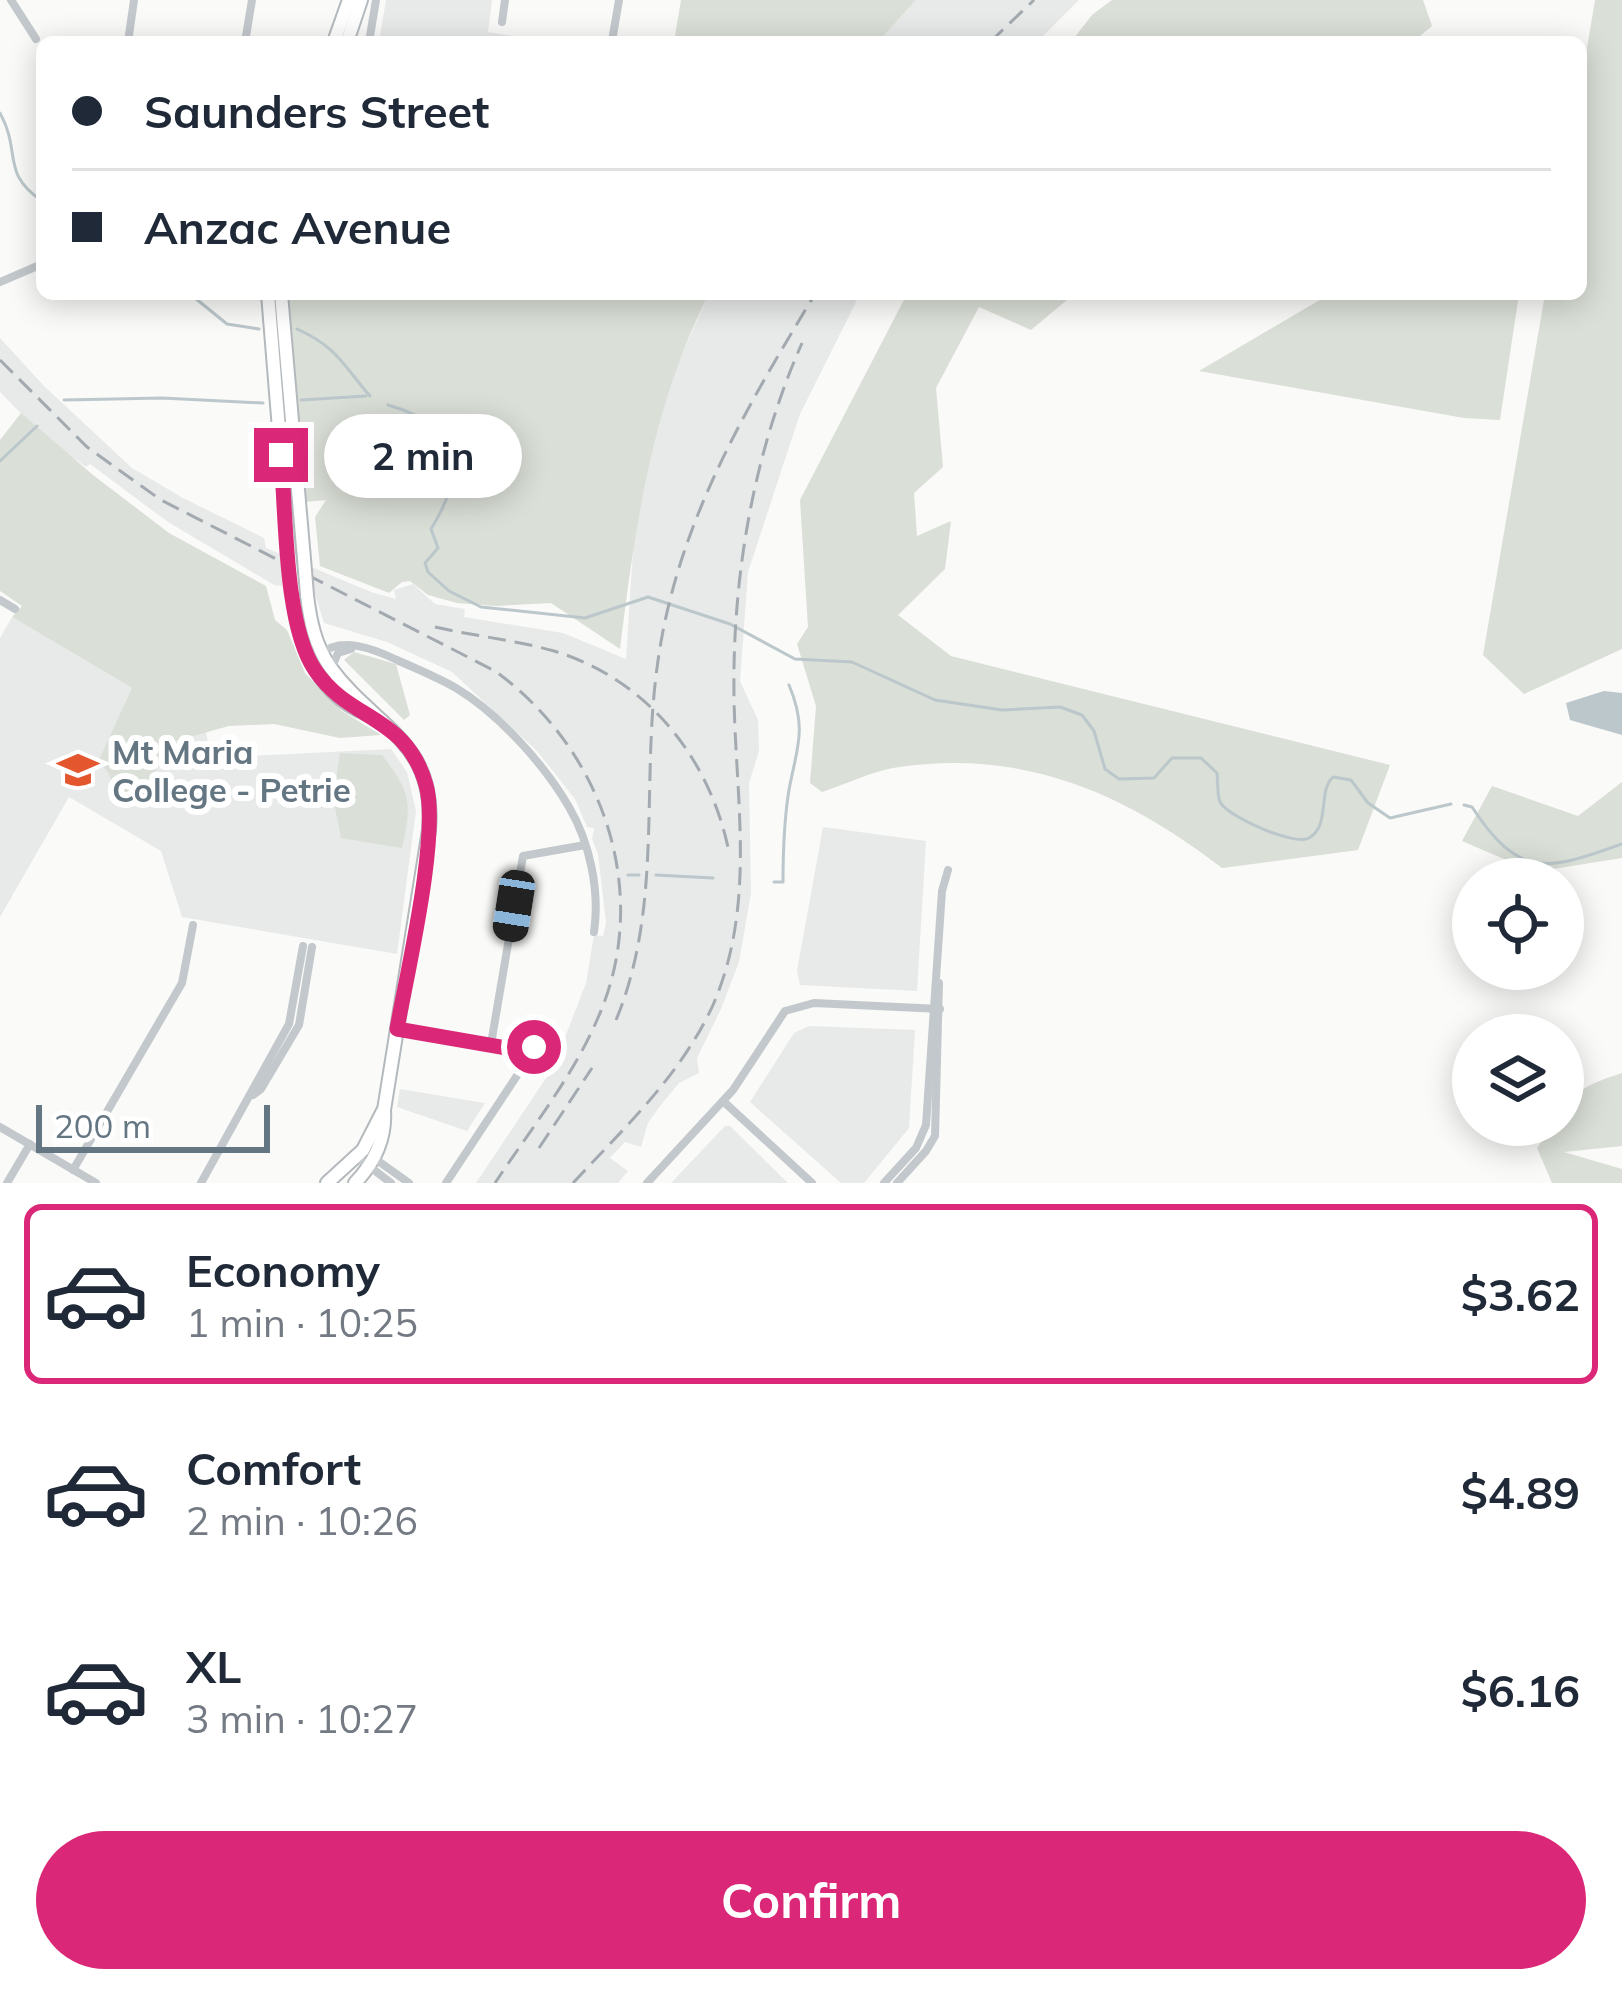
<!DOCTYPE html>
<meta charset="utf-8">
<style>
body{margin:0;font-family:Mulish,sans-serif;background:#f6f6f7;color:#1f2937;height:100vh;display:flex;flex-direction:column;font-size:45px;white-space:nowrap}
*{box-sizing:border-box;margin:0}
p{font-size:39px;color:#747a83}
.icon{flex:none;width:66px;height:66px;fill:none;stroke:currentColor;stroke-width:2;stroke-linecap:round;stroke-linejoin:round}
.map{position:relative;height:1183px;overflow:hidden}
.side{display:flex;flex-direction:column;background:#fff;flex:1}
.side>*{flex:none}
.banner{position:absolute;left:36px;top:36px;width:1551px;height:264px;border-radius:18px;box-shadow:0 6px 30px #0003;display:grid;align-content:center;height:264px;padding:0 36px;background:#fff}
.fabs{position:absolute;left:1452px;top:858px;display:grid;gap:24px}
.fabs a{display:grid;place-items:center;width:132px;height:132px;border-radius:50%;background:#fff;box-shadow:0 6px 30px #0003;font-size:60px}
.scale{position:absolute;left:36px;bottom:30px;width:234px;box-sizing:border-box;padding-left:12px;border:6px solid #657683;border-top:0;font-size:33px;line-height:42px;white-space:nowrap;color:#657683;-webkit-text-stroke:9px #fff;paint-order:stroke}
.end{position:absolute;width:54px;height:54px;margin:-27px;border:15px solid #db2777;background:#fff;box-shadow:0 0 0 6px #fff}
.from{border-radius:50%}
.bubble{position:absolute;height:84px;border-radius:42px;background:#fff;box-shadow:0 6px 30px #0003;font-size:39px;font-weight:700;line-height:84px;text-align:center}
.car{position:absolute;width:36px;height:72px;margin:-36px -18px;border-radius:15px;box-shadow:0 0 9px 3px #0007;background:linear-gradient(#222 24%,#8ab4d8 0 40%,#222 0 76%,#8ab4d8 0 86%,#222 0)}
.banner b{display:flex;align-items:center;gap:42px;height:114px;font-size:45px}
.banner b+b{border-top:3px solid #e0e1e3}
.banner i{width:30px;height:30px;background:#1f2937}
ul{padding:21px 0 0;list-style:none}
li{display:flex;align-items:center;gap:36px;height:180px;margin:0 24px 18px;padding:0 12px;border:6px solid transparent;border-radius:18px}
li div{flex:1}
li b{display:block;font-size:45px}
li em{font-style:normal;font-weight:700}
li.active{border-color:#db2777}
li>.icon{width:108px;height:108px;stroke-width:1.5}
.button{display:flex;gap:24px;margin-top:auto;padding:24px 36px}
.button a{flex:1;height:138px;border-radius:72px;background:#db2777;color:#fff;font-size:48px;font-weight:700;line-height:138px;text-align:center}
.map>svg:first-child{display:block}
.built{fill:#e8e9e9}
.green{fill:#dadfd7}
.water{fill:#bbc7cb}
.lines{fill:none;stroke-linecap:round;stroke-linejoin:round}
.stream{stroke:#bbc7cb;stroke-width:3}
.highway-casing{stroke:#b4b9bd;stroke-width:16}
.street{stroke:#c3c8cc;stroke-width:8}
.highway{stroke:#fff;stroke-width:12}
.rail{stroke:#a2aab0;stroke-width:3;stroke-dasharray:18 9;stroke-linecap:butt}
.highway-bridge-casing{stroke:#b4b9bd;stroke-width:16;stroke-linecap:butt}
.highway-bridge{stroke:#fff;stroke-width:12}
.route{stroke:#db2777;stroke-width:15}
.labels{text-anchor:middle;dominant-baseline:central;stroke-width:12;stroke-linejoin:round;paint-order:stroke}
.poi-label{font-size:33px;font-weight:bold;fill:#657683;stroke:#fff;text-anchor:start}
</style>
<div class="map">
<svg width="1622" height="1183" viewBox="0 0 1622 1183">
<rect width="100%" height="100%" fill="#fafaf8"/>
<g class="built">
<polygon points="386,0 492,0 488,32 550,42 379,42"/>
<polygon points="916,0 1079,0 1037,42 878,42"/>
<polygon points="709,294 860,294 800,414 748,572 740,681 758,720 759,751 749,783 751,893 739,962 721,1009 697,1058 699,1073 679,1083 660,1106 648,1123 641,1147 625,1142 610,1158 628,1171 618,1183 476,1183 554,1066 586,983 594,935 603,936 606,923 598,854 592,839 594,828 587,827 575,799 537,751 452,672 387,642 324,623 315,594 283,580 282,586 274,585 168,522 90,464 86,467 43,436 0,392 0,338 44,386 132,468 183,498 264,538 266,548 371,592 396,599 394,590 413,584 435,604 465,609 464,617 563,633 626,659 634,534 651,453 669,383"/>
<polygon points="12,617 206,732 211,758 391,749 407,772 416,811 397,954 182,917 161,851 69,797 0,917 0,638"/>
<polygon points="823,827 926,841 917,991 800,985 797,971"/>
<polygon points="809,1026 915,1030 909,1128 864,1183 841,1183 750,1102 794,1033"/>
<polygon points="400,1089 472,1101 485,1103 467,1131 397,1107"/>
<polygon points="725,1126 730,1126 788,1183 671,1183"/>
</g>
<g class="green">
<polygon points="681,0 916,0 878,42 674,42"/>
<polygon points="1112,0 1423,0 1432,26 1413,42 1071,42 1092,15"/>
<polygon points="1595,0 1622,0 1622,649 1524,694 1483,655 1545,294 1581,294 1581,84"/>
<path d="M288,294h421c-57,111 -74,232 -89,355l-69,-46 -55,3 -39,-3 -29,-8 -18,-14 -8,1 -13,11 -69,-27 -5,-49 11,-17 -22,2z"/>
<path d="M907,294h167l-43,36 -52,-23 -43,81 7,79 -29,26 3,43 34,-15 -6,48 -47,46 53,41 439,109 -32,85 -136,18c-100,-77 -201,-120 -329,-100 -23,4 -49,17 -71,24l-12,-9 6,-77 -19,-62 11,-17 -8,-127z"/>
<polygon points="1330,294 1519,294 1500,420 1464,418 1199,371"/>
<polygon points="21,413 93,475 169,533 266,586 275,620 287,630 305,673 342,711 381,735 340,738 274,724 229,726 164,744 143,808 116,796 109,774 99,760 132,688 12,617 22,606 0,591 0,440"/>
<polygon points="354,652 396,664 410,715 404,720 344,660"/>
<path d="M340,753l42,2c29,38 30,47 20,93l-61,-10 -11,-56 6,-2z"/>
<polygon points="1622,782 1622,858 1534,872 1462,841 1492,786 1578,816"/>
<path d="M1622,1073v73l-58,6 58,17v14h-70l-15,-35 17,-23h9c0,-34 32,-43 59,-52z"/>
</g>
<polygon class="water" points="1604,691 1622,693 1622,735 1570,720 1566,703"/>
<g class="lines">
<g class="stream">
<path d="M0,113c22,40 0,59 42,88"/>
<polyline points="190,294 227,324 259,329"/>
<path d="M297,329c40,18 46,36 73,67"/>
<polyline points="64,400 162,398 263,403"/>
<polyline points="301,400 366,396"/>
<path d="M388,405c73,21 81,63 43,124l7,19 -13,15 3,9 21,19 32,16 104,11 63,-21 82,27 65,35 57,3 83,38 67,10 58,-3 22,8 12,16 11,38 14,10 35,-1 18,-20h29l16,15c1,8 0,22 3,29 8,15 74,44 89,36 22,-13 8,-46 24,-61l18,3 17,23 22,15 61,-14"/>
<polyline points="0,461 37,426"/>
<path d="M1464,805l8,2c47,72 75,64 150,37"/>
<polyline points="628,875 639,875"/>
<polyline points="656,875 713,878"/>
<path d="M774,882h9c0,-28 1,-57 5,-86 7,-45 21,-64 1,-111"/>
</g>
<g class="highway-casing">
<g id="highway">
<polyline points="334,42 349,0"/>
<polyline points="347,42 361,0"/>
<polyline points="268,294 289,552"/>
<polyline points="281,294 304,559"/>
<path d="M293,592c4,54 27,109 83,125"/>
<path d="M307,595c3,26 8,50 23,72 43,60 107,73 99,163l-45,280c2,29 -9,52 -29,73"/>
<polyline points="327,1183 363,1150 383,1111"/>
</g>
</g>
<g class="street">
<polyline points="11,0 36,39"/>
<polyline points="502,22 505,0"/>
<polyline points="612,41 619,0"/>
<polyline points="128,42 134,0"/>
<polyline points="245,42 252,0"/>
<polyline points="369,42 376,0"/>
<polyline points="0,282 42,264"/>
<polyline points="0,600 15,609"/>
<path d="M320,654c22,-18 54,-5 77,6 20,9 40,17 59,28 43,26 88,76 113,119 21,36 31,84 25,125"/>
<polyline points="331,669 338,653 351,649"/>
<polyline points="397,1029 524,1051 534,1047 540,1053 539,1061 526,1062 524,1051"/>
<polyline points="491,1044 523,856 585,845"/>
<polyline points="253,1095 261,1089 299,1025 312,947"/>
<polyline points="723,1101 812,1183"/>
<polyline points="0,1127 96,1183"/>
<polyline points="357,1157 391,1183"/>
<polyline points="374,1158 409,1183"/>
<polyline points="73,1170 182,983 193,925"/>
<polyline points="7,1183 30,1144"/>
<polyline points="201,1183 289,1024 303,946"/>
<polyline points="446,1183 526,1062"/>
<polyline points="647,1183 733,1090 785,1011 814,1003 940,1009"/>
<polyline points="884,1183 916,1148 926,1125 942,891 948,870"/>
<polyline points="897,1183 926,1151 935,1136 939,983"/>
</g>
<use href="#highway" class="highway"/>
<g class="rail">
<polyline points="990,42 1034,0"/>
<path d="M0,360l87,87 74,53 334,171c108,78 159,223 102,349 -25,58 -67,110 -102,163"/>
<path d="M435,627c39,9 80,13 119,24 93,28 156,107 175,201"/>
<path d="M616,1020c47,-113 25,-234 41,-352 18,-140 86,-255 158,-374"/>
<polyline points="539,1148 592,1068"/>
<path d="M573,1183c52,-56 108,-108 140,-178 43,-99 23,-202 21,-306 -2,-121 19,-245 68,-356"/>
</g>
<g class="highway-bridge-casing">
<g id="highway-bridge">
<polyline points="289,552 293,592"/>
<polyline points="304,559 307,595"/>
</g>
</g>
<use href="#highway-bridge" class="highway-bridge"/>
</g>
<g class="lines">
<path class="route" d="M281,455c5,57 3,170 34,215 35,52 91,44 111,115 14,49 -19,188 -29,244l127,22 10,-4"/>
</g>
<defs>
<g id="school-bare" transform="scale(3.24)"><path d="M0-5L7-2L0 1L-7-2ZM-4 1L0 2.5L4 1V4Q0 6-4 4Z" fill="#e4572e" stroke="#fff" stroke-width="2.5" paint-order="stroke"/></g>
</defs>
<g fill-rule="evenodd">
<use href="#school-bare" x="78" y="770"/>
</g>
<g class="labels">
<g class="poi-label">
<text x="112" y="751">Mt Maria<tspan x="112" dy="38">College - Petrie</tspan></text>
</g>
</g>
</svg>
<div class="fabs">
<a><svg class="icon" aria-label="locate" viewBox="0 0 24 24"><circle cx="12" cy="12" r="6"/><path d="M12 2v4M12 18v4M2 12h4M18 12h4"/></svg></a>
<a><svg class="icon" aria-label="layers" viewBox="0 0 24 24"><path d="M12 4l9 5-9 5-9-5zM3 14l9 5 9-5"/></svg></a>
</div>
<div class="scale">200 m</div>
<i class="end from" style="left:534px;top:1047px"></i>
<i class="end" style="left:281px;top:455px"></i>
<div class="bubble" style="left:324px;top:414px;width:198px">2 min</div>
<i class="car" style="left:514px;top:906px;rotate:189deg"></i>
<div class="banner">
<b><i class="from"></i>Saunders Street</b>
<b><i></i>Anzac Avenue</b>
</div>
</div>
<section class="side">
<ul>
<li class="active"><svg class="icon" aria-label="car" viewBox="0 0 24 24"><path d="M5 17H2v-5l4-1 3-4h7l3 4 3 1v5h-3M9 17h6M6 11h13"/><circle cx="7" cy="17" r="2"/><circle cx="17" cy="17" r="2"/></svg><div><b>Economy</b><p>1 min · 10:25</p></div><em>$3.62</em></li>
<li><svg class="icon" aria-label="car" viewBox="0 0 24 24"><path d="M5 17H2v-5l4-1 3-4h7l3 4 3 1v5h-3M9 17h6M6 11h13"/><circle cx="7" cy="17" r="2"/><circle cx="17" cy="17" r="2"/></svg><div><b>Comfort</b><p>2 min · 10:26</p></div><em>$4.89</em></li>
<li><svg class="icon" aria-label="car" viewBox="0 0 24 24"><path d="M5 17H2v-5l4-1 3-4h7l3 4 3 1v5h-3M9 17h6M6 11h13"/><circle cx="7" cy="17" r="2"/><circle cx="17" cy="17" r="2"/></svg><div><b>XL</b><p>3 min · 10:27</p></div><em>$6.16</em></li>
</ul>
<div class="button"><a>Confirm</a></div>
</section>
